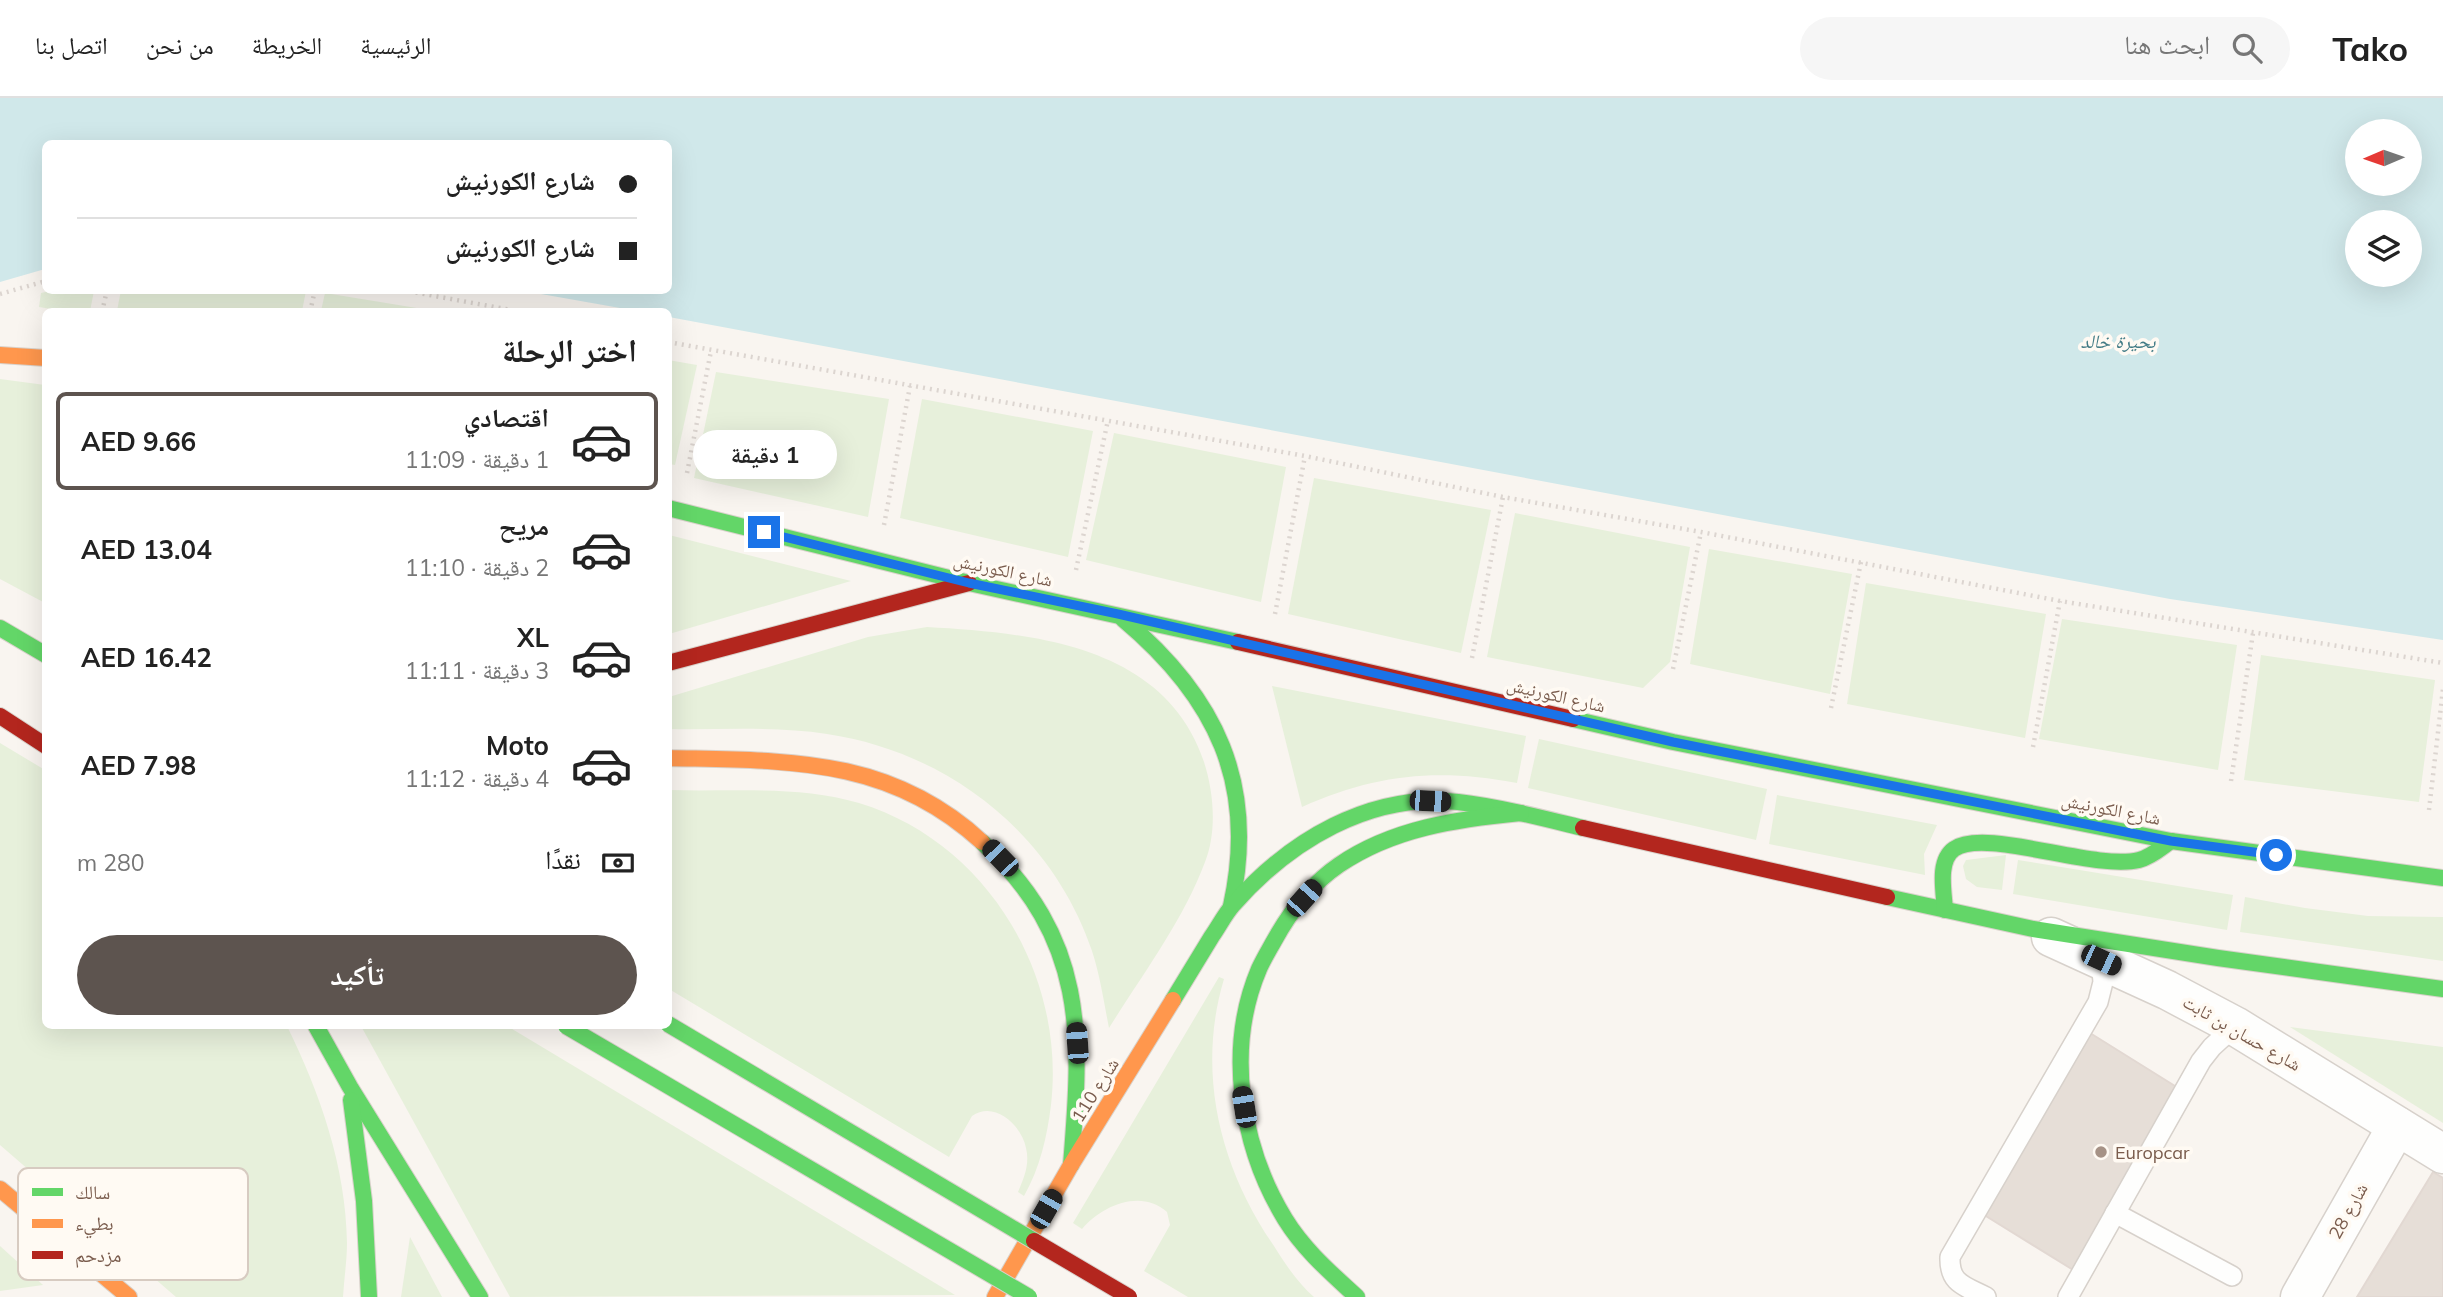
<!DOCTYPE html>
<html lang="ar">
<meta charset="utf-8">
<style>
body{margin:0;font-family:Mulish,"Noto Naskh Arabic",sans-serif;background:#f6f6f6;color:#222;direction:rtl;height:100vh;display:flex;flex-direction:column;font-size:26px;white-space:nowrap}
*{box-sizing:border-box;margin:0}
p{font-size:23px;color:#767676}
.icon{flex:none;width:38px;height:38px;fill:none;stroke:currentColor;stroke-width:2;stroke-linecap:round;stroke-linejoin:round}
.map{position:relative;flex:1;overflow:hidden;direction:ltr}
.side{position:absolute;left:42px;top:210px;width:630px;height:721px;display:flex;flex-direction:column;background:#fff;border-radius:10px;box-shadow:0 7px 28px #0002;direction:rtl}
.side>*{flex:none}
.guide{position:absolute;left:42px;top:42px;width:630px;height:154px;border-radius:10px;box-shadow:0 7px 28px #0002;direction:rtl;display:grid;align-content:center;height:154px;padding:0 35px;background:#fff}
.needle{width:46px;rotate:268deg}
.tools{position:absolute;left:2345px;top:21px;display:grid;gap:14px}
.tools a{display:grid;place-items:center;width:77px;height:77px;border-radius:50%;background:#fff;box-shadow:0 7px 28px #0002;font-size:35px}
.end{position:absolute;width:32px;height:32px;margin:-16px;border:9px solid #1a73e8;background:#fff;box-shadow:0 0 0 4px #fff}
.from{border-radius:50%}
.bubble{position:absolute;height:49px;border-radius:24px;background:#fff;box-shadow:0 7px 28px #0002;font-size:23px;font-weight:700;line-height:49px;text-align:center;direction:rtl}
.car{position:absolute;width:21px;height:42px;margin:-21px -10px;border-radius:9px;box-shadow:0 0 5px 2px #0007;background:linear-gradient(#222 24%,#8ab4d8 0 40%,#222 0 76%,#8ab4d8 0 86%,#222 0)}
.guide b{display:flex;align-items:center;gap:24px;height:66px;font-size:26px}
.guide b+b{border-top:2px solid #e0e0e0}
.guide i{width:18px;height:18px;background:#222}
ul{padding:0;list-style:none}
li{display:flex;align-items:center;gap:21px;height:98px;margin:0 14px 10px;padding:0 21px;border:4px solid transparent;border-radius:10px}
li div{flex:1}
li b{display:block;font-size:26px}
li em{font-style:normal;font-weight:700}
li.selected{border-color:#5d544f}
li>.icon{width:63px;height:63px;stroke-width:1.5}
h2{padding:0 35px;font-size:32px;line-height:84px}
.pay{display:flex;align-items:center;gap:18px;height:77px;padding:0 35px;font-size:26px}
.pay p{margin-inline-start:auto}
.button{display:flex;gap:14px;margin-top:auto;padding:14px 35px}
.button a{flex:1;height:80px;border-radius:42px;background:#5d544f;color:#fff;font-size:28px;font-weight:700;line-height:80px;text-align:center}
header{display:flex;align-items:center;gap:42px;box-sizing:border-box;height:98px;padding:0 35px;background:#fff;border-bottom:2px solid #e0e0e0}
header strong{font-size:33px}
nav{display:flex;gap:38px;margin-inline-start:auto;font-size:24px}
.search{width:490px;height:63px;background:#f6f6f6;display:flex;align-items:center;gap:18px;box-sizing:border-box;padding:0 24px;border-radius:38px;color:#767676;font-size:26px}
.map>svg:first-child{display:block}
.green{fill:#e7f0db}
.water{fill:#d0e8ea;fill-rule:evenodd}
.building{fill:#e6ded7;stroke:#e2d8d2;stroke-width:2}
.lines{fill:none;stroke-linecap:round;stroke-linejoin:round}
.lane-casing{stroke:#d7d1cb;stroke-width:22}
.street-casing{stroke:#d7d1cb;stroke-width:41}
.fast-casing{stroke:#d9d2cb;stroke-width:18}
.slow-casing{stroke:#d9d2cb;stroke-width:18}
.jam-casing{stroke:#d9d2cb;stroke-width:18}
.path{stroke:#dcd5d0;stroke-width:4.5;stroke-dasharray:2 5;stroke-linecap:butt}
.lane{stroke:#fefefd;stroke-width:19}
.street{stroke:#fefefd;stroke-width:38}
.fast{stroke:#63d668;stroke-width:16}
.slow{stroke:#ff974d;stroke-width:16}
.jam{stroke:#b3261e;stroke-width:16}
.fast-bridge-casing{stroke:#dad1cc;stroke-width:18;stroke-linecap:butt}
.jam-bridge-casing{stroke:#dad1cc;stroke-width:18;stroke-linecap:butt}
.fast-bridge{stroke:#63d668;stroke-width:16}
.jam-bridge{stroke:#b3261e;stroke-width:16}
.route{stroke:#1a73e8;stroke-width:9}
.poi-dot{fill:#a69286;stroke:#fffaf3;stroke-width:2.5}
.labels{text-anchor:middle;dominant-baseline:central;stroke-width:7;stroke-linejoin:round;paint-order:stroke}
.street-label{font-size:18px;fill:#7a5c4d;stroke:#fffaf3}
.poi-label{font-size:18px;fill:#7a5c4d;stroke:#fffaf3;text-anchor:start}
.water-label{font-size:19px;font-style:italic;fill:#437c86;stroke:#fffaf3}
.key{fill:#fffaf3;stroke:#d7cbc1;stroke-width:2}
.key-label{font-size:19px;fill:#7a5c4d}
</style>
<header>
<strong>Tako</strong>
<div class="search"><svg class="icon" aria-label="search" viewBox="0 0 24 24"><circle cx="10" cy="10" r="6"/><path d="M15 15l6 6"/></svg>ابحث هنا</div>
<nav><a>الرئيسية</a><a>الخريطة</a><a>من نحن</a><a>اتصل بنا</a></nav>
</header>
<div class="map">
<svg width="2443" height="1199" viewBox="0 0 2443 1199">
<rect width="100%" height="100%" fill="#f9f5f0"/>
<g class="green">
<polygon points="121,192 306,192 306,193 302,213 117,213"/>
<polygon points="50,193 94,193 90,213 63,213 39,209 41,195"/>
<polygon points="325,195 435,213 321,213"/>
<polygon points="668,262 697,267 675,367 669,366"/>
<polygon points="716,274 889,301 868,419 694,380"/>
<polygon points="0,281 45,287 45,505 0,481"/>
<polygon points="922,301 1093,333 1068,459 900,420"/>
<polygon points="1114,335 1286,369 1261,504 1086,462"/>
<polygon points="1314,380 1491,412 1461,555 1288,516"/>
<polygon points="1515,415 1690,449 1670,564 1643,590 1487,559"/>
<polygon points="669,437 851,483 669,536"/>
<polygon points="1709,451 1852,476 1830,596 1690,566"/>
<polygon points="1866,485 2046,516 2025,640 1847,606"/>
<polygon points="2062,521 2237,547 2218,672 2039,641"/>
<path d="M927,529c106,6 238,18 277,135 10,31 13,70 1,100 -22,59 -63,113 -96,166 -5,-25 -9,-53 -17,-77 -40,-118 -144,-199 -265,-217 -51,-8 -106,-4 -158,-5v-32l199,-60z"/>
<polygon points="2261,557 2435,582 2419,704 2244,682"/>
<path d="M1272,588l254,50 -9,47c-79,-15 -142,-9 -215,24z"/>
<polygon points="1539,641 1767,691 1756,742 1528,690"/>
<path d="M0,645l45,27 1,256h241c33,67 59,141 60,217 0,18 -3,36 -4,54h-167l-176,-152z"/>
<path d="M669,692c62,2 130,-5 190,13 128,39 207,172 192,302 -4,32 -11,63 -27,91l-6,-4c6,-14 12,-28 8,-44 -4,-22 -31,-48 -54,-32l-23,41 -280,-168z"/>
<polygon points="1777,697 1937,727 1924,756 1925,777 1769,746"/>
<polygon points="2006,757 2002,792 1977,789 1966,781 1963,768 1966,762"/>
<polygon points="2018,762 2233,797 2227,832 2013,796"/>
<polygon points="2245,799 2305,810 2368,818 2443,819 2443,863 2240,834"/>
<path d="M1219,879l5,2c-28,93 -4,189 50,267 11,18 24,37 40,51h-126l-44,-26 26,-46 -3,-13c-26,-24 -66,-6 -85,17l-9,-6z"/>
<polygon points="361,928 507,928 955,1197 510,1199"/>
<polygon points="2290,929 2443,949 2443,1025"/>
<polygon points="410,1139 442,1199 401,1199"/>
<polygon points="0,1148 43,1187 0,1193"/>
</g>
<path class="water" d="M0,0h2443v542l-273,-41 -1501,-282 -1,-5 -31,-1 -113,-20 144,-1v-146h-622l-1,125 -45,13zM2357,33h53v53h-53zM2357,124h53v53h-53z"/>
<g class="building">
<polygon points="2090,935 2183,993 2075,1173 1981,1115"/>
<polygon points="2433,1074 2443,1080 2443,1199 2357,1199"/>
</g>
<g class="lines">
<g class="lane-casing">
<g id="lane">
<polyline points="2115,1115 2232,1178"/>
<path d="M1986,1199c-21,-11 -37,-13 -36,-40l148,-255 5,-20 -2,-22"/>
<polyline points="2068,1199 2201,963 2212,949 2235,928"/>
</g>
</g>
<g class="street-casing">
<g id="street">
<polyline points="2051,839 2167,892 2235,928 2443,1056"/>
<polyline points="2300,1199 2397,1028"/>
</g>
</g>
<g class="fast-casing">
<g id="fast">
<polyline points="668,410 969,485 1238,544"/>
<path d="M1123,521c93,78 135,165 108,287"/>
<polyline points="0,530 46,557"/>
<polyline points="1573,621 1673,644 2171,743 2443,780"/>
<path d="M982,744c105,97 100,192 89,323"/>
<polyline points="1887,799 2033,831 2218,860 2443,891"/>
<path d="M1945,812c-1,-18 -8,-49 9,-61 31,-22 139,22 185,11 12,-3 22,-12 32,-19"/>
<path d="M1173,902c13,-21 26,-43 39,-64 7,-10 13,-22 21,-31 56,-64 137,-113 225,-103 42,5 84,16 125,26"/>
<polyline points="316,928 350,989 480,1199"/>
<polyline points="351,1002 364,1103 369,1199"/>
<path d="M1357,1199c-26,-24 -53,-47 -72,-78 -44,-72 -60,-170 -26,-250 4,-9 10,-19 15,-28 16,-29 37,-57 65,-76 54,-37 119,-46 182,-52"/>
</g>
</g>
<g class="slow-casing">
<g id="slow">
<polyline points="0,257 46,260"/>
<path d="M668,660c118,3 221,-2 314,84"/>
<polyline points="0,1091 129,1199"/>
<polyline points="995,1199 1071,1067 1173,902"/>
</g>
</g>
<g class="jam-casing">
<g id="jam">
<polyline points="1238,544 1573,621"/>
<polyline points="668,565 969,485"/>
<polyline points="0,618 46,648"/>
<polyline points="1583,730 1887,799"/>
</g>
</g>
<g class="path">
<polyline points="402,192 522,214"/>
<polyline points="0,196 46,183"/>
<polyline points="102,214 107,192"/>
<polyline points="310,214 315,192"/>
<polyline points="668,244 1305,358 1503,399 1701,434 2060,503 2443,565"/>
<polyline points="687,375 711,253"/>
<polyline points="884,427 910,288"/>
<polyline points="1076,472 1108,322"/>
<polyline points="1275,516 1305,358"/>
<polyline points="1472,560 1503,399"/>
<polyline points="1673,571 1701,434"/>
<polyline points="1831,610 1861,464"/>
<polyline points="2033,649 2060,503"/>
<polyline points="2231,683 2253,535"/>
<polyline points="2429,712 2443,591"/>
</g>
<use href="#lane" class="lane"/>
<use href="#street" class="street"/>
<use href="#fast" class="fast"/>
<use href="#slow" class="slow"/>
<use href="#jam" class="jam"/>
<g class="fast-bridge-casing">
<g id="fast-bridge">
<polyline points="668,926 1034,1143"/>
<polyline points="566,928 1029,1199"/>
</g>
</g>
<g class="jam-bridge-casing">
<polyline id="jam-bridge" points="1034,1143 1129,1199"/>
</g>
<use href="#fast-bridge" class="fast-bridge"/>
<use href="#jam-bridge" class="jam-bridge"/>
</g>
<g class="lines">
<polyline class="route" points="764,434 969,485 1118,516 1673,644 2171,743 2276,757"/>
</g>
<circle class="poi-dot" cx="2101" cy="1054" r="7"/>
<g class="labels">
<g class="street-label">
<text transform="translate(1003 472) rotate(12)">شارع الكورنيش</text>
<text transform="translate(1556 597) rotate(13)">شارع الكورنيش</text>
<text transform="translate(2111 711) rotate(11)">شارع الكورنيش</text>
<text transform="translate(2242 935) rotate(30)">شارع حسان بن ثابت</text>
<text transform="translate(1095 992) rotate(-58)">شارع 110</text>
<text transform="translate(2348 1113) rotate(-61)">شارع 28</text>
</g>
<g class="poi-label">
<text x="2115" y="1054">Europcar</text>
</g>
<g class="water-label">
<text x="2118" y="243">بحيرة خالد</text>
</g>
</g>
<rect x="18" y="1070" width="230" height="112" rx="10" class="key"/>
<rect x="32" y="1090" width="31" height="8" fill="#63d668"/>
<rect x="32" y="1121" width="31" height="9" fill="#ff974d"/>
<rect x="32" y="1153" width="31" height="8" fill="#b3261e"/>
<g class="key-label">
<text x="75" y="1101">سالك</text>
<text x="75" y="1132">بطيء</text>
<text x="75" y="1164">مزدحم</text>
</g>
</svg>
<div class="tools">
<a><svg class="needle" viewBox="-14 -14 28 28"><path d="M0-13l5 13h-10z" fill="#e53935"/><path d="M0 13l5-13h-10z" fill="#767676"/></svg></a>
<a><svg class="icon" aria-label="layers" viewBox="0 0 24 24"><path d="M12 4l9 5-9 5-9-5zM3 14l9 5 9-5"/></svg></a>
</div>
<i class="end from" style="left:2276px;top:757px"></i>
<i class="end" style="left:764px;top:434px"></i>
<div class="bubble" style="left:693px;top:332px;width:144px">1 دقيقة</div>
<i class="car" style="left:1430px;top:703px;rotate:93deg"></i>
<i class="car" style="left:1000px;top:760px;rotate:316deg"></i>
<i class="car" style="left:1304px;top:800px;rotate:42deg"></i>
<i class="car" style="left:2101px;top:862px;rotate:115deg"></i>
<i class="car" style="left:1077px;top:945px;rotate:356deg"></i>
<i class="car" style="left:1244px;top:1009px;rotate:351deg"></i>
<i class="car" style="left:1046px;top:1111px;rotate:30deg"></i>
<div class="guide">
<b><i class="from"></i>شارع الكورنيش</b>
<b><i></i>شارع الكورنيش</b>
</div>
<section class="side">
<h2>اختر الرحلة</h2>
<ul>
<li class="selected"><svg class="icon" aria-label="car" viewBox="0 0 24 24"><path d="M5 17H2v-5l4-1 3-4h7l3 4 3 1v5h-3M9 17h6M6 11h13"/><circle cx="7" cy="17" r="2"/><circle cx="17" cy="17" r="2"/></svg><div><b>اقتصادي</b><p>1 دقيقة · 11:09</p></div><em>AED 9.66</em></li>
<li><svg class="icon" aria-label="car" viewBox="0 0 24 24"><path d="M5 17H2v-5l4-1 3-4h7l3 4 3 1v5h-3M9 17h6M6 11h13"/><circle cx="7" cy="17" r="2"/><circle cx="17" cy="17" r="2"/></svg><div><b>مريح</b><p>2 دقيقة · 11:10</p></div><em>AED 13.04</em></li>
<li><svg class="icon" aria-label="car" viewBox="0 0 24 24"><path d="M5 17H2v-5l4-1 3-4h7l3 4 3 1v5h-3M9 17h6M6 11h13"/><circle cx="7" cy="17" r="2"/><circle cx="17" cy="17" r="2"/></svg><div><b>XL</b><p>3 دقيقة · 11:11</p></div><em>AED 16.42</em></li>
<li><svg class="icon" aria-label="car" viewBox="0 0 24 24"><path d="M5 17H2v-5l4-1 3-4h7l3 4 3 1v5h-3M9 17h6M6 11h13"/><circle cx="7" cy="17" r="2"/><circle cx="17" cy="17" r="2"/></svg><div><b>Moto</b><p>4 دقيقة · 11:12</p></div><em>AED 7.98</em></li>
</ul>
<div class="pay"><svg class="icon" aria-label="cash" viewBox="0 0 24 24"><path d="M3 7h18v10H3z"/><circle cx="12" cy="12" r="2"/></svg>نقدًا<p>280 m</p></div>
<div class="button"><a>تأكيد</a></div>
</section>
</div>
